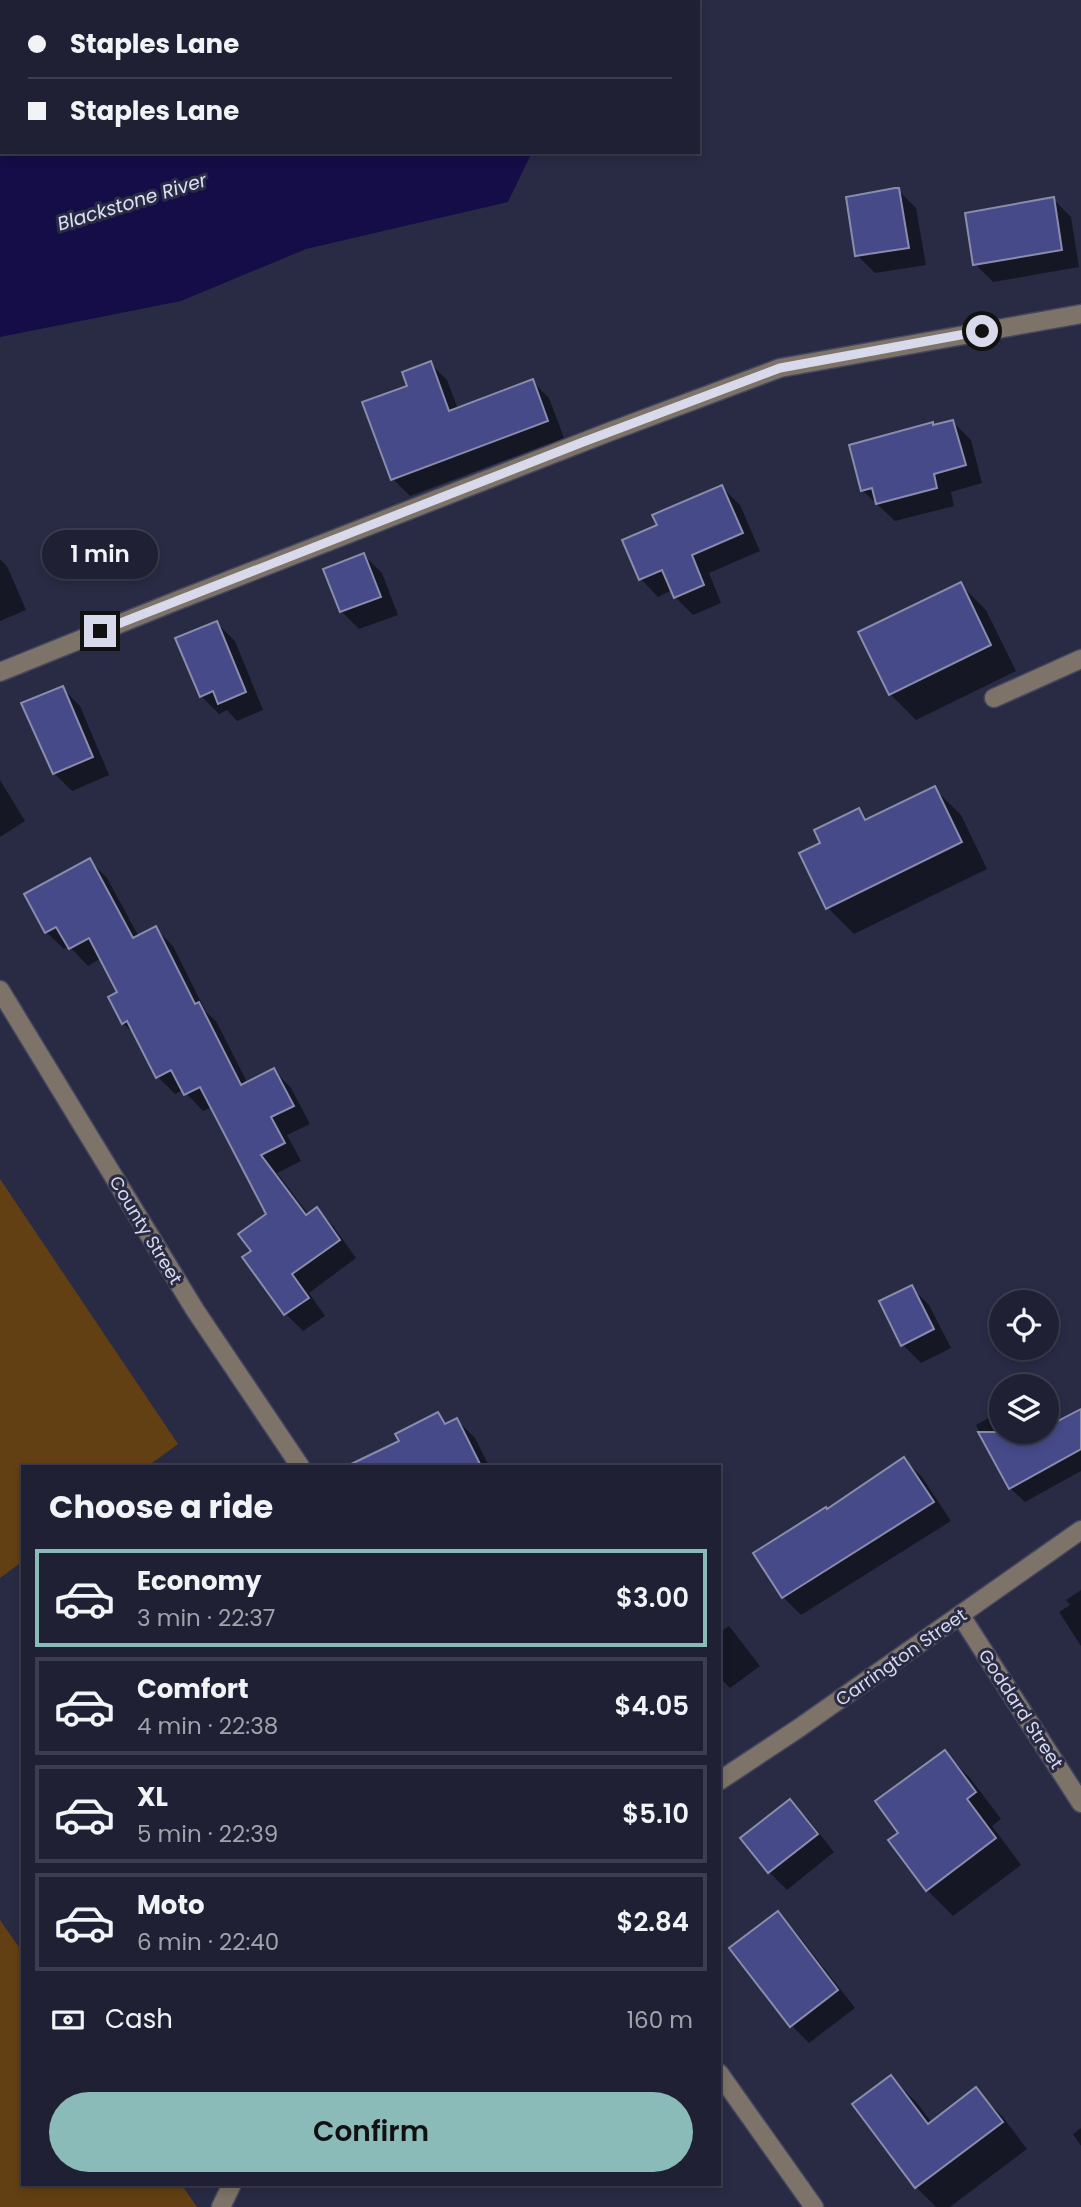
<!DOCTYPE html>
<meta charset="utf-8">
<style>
body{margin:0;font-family:Poppins,sans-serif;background:#27283c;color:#f1f3f6;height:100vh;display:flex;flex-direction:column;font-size:26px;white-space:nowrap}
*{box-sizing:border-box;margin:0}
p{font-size:23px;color:#a1a3ac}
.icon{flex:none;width:38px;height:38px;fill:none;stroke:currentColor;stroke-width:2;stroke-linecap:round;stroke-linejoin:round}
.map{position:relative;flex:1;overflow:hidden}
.sheet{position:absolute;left:21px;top:1465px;width:700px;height:721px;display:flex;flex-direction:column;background:#1f2034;border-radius:0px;box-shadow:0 4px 10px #0003,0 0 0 2px #3c3e4f}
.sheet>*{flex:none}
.hud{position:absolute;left:0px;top:0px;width:700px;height:154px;box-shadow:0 4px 10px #0003,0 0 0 2px #3c3e4f;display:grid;align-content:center;height:154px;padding:0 28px;background:#1f2034}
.controls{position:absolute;left:989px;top:1290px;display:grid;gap:14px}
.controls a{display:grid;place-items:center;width:70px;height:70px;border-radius:50%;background:#1f2034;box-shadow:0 4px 10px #0003,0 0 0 2px #3c3e4f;font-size:35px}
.end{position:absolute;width:32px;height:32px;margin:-16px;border:9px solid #d8daeb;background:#111;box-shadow:0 0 0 4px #111}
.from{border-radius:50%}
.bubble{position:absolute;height:49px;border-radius:24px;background:#1f2034;box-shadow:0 4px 10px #0003,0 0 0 2px #3c3e4f;font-size:23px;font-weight:600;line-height:49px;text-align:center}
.hud b{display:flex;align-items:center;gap:24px;height:66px;font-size:26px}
.hud b+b{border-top:2px solid #3c3e4f}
.hud i{width:18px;height:18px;background:#f1f3f6}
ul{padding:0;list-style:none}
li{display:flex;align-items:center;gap:21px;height:98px;margin:0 14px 10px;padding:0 14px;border:4px solid #3c3e4f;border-radius:0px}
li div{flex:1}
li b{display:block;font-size:26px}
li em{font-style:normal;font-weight:600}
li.on{border-color:#8bbbb9}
li>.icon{width:63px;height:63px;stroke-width:1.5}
h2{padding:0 28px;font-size:32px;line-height:84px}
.pay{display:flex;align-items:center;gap:18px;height:77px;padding:0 28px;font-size:26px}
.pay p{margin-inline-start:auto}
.cta{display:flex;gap:14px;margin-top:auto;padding:14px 28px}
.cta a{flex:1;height:80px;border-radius:42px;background:#8bbbb9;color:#111;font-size:28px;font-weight:600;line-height:80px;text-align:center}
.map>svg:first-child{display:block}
.green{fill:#634013}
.water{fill:#150d47}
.shadow{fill:#0007}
.building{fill:#474a89;stroke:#898cac;stroke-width:2}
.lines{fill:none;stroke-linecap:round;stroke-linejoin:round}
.minor-casing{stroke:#454760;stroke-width:21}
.minor{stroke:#7e7368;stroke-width:18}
.route{stroke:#d8daeb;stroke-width:9}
.labels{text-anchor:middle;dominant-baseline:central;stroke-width:6;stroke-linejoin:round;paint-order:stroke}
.street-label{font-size:18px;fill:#d8daeb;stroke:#292b45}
.water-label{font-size:19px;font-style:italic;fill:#dde0f3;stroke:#292b45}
</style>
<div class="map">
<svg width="1081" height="2207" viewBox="0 0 1081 2207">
<rect width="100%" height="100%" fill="#292b45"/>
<g class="green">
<polygon points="0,1179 178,1444 148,1466 23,1466 23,1561 0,1578"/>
<polygon points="0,1920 23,1953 23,2184 181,2184 197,2207 0,2207"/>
</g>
<g class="water">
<polygon points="0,0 77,0 76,2 2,2 2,152 532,152 508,202 306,249 181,301 0,337"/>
<polygon points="206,0 589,0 589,2 205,2"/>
</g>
<g class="shadow">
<polygon points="898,190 916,208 926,265 875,273 857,255"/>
<polygon points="1053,199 1071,217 1079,267 993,282 975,264"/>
<polygon points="430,363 447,380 458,409 532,381 549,398 564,438 410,496 393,479 409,387"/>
<polygon points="953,422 971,440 982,483 951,492 954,506 895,521 862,490 934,426"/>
<polygon points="722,487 740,505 760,551 709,573 721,603 693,615 675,597 672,590 658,597 641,579 659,526"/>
<polygon points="364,555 382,573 398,615 359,629 341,611"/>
<polygon points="0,559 7,566 26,610 0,621"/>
<polygon points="960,584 986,610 1016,671 916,720 890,694"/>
<polygon points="217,623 235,641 263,710 237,721 227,710 219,714 201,696"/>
<polygon points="62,688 80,706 109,775 72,791 54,773"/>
<polygon points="0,780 25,821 0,837"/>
<polygon points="935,789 961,815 987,869 854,934 828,908 822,844 859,810 869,820"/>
<polygon points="89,860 107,878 139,937 155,928 173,946 206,1012 216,1021 248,1084 274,1070 291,1088 310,1124 287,1135 301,1161 277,1173 309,1215 317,1209 334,1227 356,1258 309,1293 325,1316 303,1331 286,1314 244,1257 253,1251 268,1215 212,1107 203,1111 183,1090 175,1094 158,1077 138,1038 123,1023 119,993 101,958 88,966 69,946 64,949 46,932"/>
<polygon points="911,1287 929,1305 951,1348 921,1363 903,1345 881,1302"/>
<polygon points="1001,1411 1001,1432 1036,1432 1037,1434 1046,1432 1081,1411 1081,1471 1025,1502 1010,1488 976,1425"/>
<polygon points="438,1415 448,1424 457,1420 475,1438 489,1466 402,1466 392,1446"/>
<polygon points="904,1459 922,1477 951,1521 801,1615 783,1597 828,1511"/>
<polygon points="1081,1590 1081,1646 1059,1612 1070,1605 1066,1600"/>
<polygon points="729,1626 760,1666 730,1688 719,1677 719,1633"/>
<polygon points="944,1752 970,1778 1001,1819 992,1826 1021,1865 953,1916 927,1890 901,1833"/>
<polygon points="790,1801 808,1819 834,1852 787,1890 769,1872"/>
<polygon points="777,1913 795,1931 855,2008 809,2043 791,2025"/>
<polygon points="891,2077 917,2103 932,2123 976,2090 1002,2116 1027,2149 950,2207 936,2207 916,2187"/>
<polygon points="1081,2128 1081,2146 1073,2134"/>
</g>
<g class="building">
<polygon points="895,188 899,188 909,248 855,256 846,197"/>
<polygon points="1054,197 1062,250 973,265 965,213"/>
<polygon points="431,361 449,411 533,379 548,421 391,480 362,402 407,386 402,372"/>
<polygon points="953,420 966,465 934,474 937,488 876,504 872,488 861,491 849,445 933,422 933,425"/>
<polygon points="722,485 743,533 692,555 704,585 674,598 662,570 639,580 622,540 657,525 652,515"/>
<polygon points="364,553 381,597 340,612 323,569"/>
<polygon points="961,582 991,645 889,695 858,632"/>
<polygon points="217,621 246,692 218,704 213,691 200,697 175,638"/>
<polygon points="63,686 93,757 53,774 21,703"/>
<polygon points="935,786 962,842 826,909 799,853 820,843 814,830 859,808 865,820"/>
<polygon points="90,858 133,938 156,926 195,1004 199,1002 241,1085 274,1068 294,1106 271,1117 285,1143 261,1155 306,1215 317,1207 340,1240 292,1274 309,1298 284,1315 242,1257 251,1251 238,1234 266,1214 200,1087 184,1095 171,1070 156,1078 127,1021 122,1024 108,997 117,992 89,938 69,949 56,927 45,933 24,894"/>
<polygon points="912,1285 934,1329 901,1346 879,1301"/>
<polygon points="1081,1409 1081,1449 1009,1489 978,1432 1046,1432 1046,1427"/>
<polygon points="438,1412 445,1424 457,1418 481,1466 347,1466 399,1441 395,1434"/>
<polygon points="904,1457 934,1502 782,1598 753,1553 826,1507 827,1509"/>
<polygon points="945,1750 976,1792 967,1799 996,1838 926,1891 888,1840 898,1833 875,1801"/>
<polygon points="790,1799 818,1834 768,1873 740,1838"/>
<polygon points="778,1911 838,1990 790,2027 729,1948"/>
<polygon points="891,2075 928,2124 976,2087 1003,2122 915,2188 852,2104"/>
</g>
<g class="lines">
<g class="minor-casing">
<g id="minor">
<polyline points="0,672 176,601 609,432 780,368 1081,314"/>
<polyline points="994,698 1081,659"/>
<polyline points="0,990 195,1310 300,1466"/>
<polyline points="961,1616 1081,1803"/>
<polyline points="719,1781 799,1728 1081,1530"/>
<polyline points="719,2073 814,2207"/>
<polyline points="221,2207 232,2184"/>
</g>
</g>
<use href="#minor" class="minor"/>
</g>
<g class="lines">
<polyline class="route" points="100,631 583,442 780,368 982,331"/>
</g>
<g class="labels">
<g class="street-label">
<text transform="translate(146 1230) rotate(59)">County Street</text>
<text transform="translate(901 1657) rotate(-35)">Carrington Street</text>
<text transform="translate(1021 1709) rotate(57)">Goddard Street</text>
</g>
<g class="water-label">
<text transform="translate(132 202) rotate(-17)">Blackstone River</text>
</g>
</g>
</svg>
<div class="controls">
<a><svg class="icon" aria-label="locate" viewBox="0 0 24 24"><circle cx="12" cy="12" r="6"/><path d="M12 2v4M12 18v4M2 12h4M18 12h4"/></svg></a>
<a><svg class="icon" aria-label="layers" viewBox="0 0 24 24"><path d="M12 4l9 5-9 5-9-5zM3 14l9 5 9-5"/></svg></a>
</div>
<i class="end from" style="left:982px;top:331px"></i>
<i class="end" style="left:100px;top:631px"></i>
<div class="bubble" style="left:42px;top:530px;width:116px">1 min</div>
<div class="hud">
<b><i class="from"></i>Staples Lane</b>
<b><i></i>Staples Lane</b>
</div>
<section class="sheet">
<h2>Choose a ride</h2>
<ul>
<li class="on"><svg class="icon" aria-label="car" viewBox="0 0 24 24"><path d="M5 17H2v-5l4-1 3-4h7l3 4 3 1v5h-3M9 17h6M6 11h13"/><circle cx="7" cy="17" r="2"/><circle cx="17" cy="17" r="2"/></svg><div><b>Economy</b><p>3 min · 22:37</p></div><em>$3.00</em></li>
<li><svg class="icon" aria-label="car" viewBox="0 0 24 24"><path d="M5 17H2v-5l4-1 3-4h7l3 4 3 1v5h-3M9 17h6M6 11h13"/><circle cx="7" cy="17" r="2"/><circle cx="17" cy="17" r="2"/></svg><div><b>Comfort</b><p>4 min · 22:38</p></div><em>$4.05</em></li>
<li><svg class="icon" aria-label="car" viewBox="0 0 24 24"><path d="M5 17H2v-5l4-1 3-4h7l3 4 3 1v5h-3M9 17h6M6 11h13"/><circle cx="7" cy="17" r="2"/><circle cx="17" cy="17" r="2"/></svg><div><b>XL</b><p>5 min · 22:39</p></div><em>$5.10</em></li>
<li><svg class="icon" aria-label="car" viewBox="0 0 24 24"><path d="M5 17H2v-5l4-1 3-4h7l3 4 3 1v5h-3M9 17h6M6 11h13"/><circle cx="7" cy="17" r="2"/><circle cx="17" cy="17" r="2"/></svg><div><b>Moto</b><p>6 min · 22:40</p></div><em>$2.84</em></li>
</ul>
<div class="pay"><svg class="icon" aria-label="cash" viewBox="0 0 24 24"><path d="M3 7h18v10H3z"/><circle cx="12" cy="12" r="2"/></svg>Cash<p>160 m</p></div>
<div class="cta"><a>Confirm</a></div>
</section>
</div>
